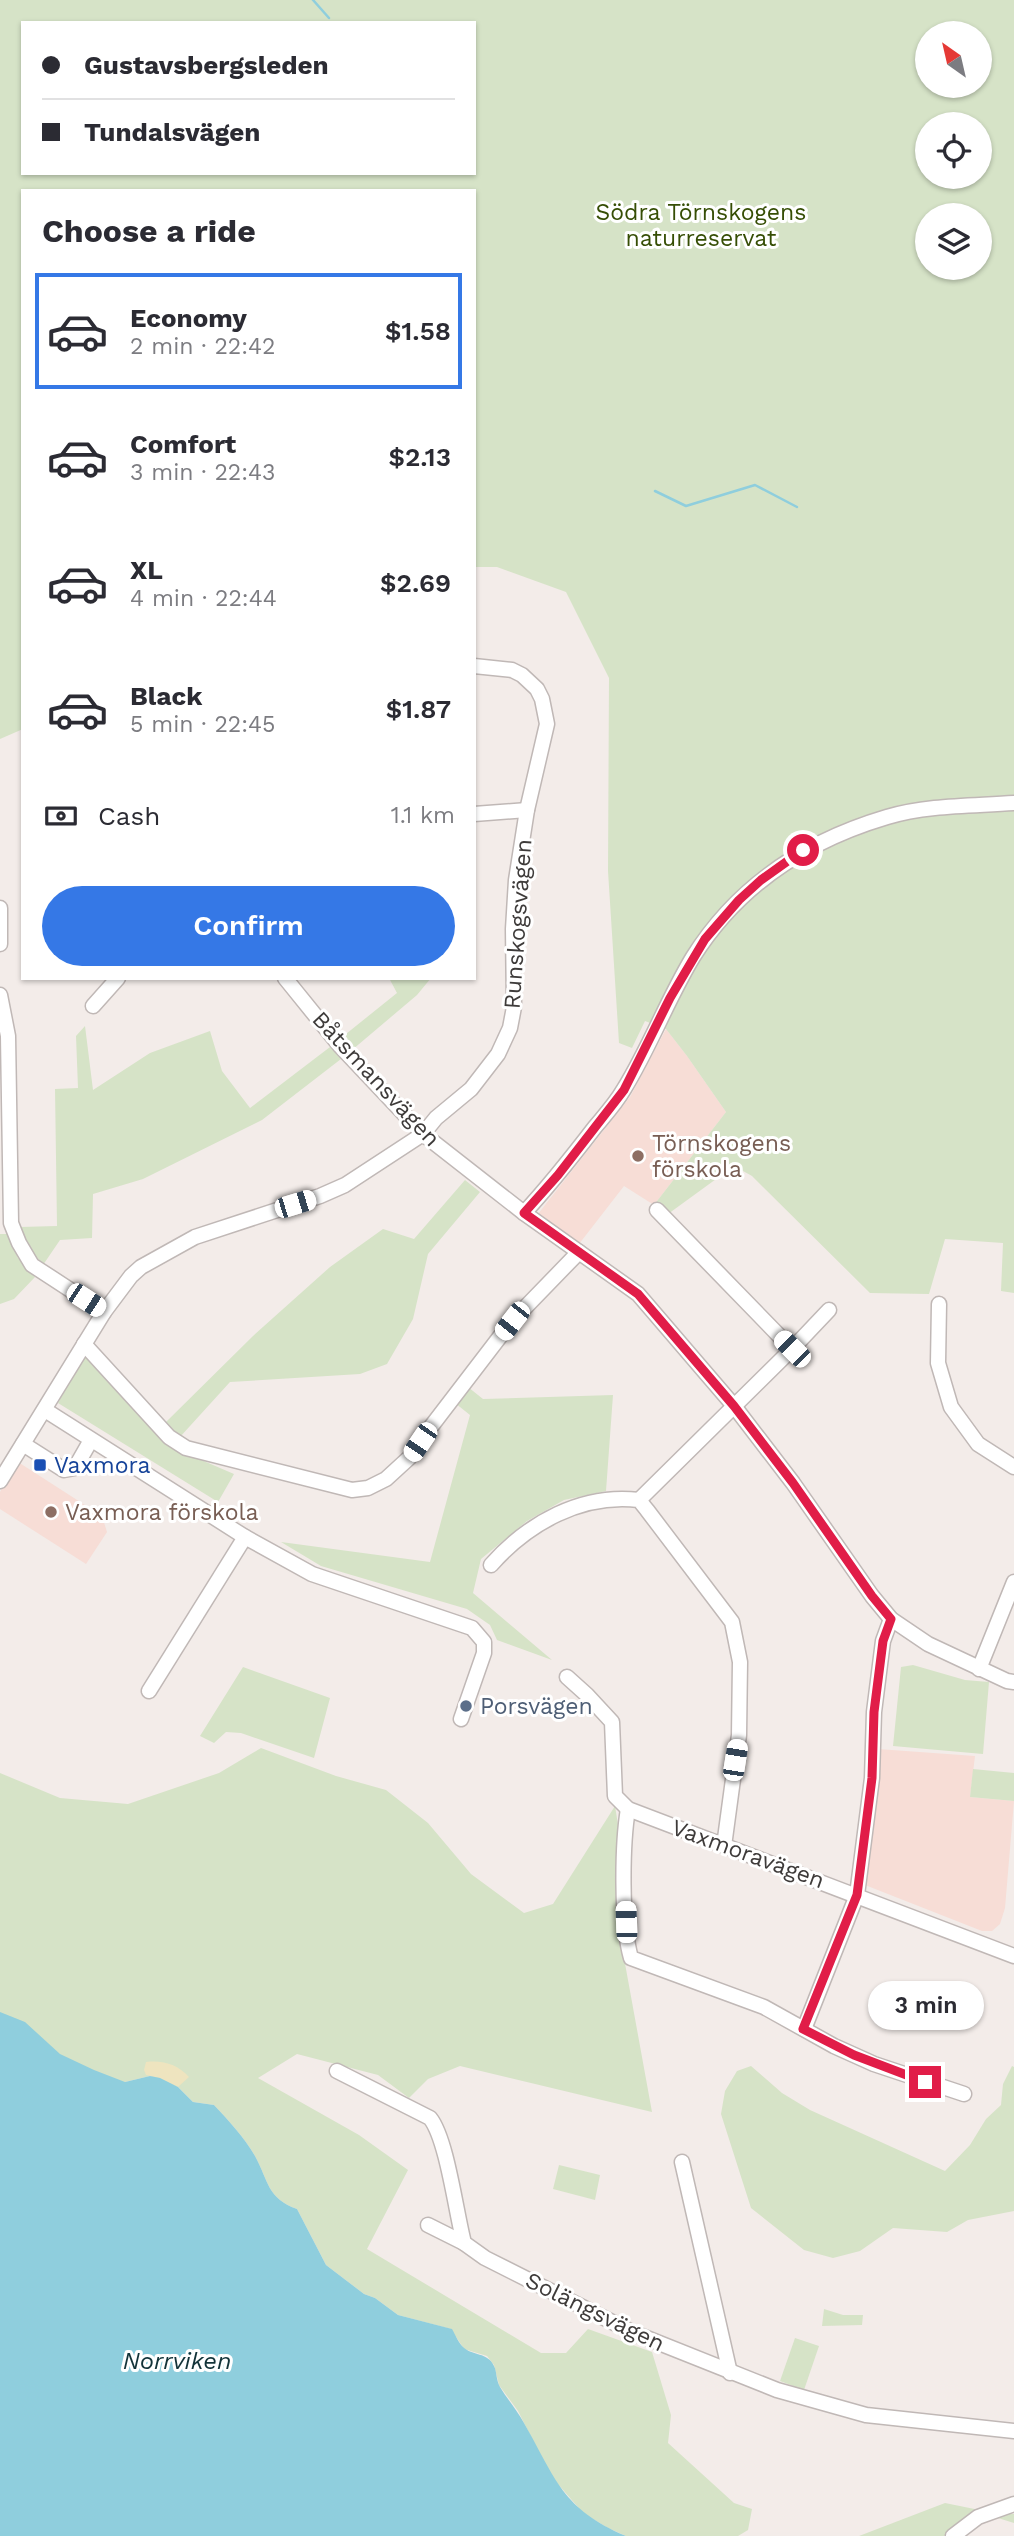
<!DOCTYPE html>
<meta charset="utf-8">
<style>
body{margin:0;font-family:"Work Sans",sans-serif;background:#f2f2f3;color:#2b2b33;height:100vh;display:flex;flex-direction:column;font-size:26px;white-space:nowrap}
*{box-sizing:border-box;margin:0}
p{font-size:23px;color:#7c7c81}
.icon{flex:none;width:38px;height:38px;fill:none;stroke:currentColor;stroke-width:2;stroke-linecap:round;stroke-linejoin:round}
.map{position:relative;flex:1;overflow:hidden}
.drawer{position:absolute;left:21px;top:189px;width:455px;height:791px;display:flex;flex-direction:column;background:#fff;border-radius:0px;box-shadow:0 2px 5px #0004}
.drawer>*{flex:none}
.hud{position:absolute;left:21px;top:21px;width:455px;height:154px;border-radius:0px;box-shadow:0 2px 5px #0004;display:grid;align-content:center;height:154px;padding:0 21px;background:#fff}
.needle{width:46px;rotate:326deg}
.tools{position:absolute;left:915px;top:21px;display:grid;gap:14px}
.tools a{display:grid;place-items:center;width:77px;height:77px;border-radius:50%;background:#fff;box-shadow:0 2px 5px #0004;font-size:35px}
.end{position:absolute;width:32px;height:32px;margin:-16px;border:9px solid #e11d48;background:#fff;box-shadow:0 0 0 4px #fff}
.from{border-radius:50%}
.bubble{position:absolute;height:49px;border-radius:24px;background:#fff;box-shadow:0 2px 5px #0004;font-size:23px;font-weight:600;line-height:49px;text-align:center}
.car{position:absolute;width:21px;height:42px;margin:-21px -10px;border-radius:9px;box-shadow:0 0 5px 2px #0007;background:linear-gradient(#fff 24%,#345 0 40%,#fff 0 76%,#345 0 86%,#fff 0)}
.hud b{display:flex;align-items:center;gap:24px;height:66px;font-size:26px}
.hud b+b{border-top:2px solid #e1e1e2}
.hud i{width:18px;height:18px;background:#2b2b33}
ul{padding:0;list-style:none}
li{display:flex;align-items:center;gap:21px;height:116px;margin:0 14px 10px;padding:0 7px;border:4px solid transparent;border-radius:0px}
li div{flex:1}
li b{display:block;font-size:26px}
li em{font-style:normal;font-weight:600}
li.active{border-color:#3578e6}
li>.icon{width:63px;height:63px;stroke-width:1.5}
h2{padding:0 21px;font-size:32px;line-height:84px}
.pay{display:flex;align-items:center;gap:18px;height:77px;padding:0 21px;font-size:26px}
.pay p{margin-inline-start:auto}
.cta{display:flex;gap:14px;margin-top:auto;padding:14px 21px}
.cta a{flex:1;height:80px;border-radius:42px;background:#3578e6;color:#fff;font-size:28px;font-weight:600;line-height:80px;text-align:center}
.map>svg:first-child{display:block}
.education{fill:#f7ddd6}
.green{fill:#d6e3c7;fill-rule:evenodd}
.sand{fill:#eee4bf}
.water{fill:#8fcedd}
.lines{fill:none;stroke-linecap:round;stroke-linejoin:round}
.stream{stroke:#8fcedd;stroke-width:2.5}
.minor-casing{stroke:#c0b8b6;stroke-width:17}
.minor{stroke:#fff;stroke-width:14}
.route{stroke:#e11d48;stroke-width:9}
.education-dot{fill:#8d6e63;stroke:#fff;stroke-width:2.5}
.transit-dot{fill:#1a4fb4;stroke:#fff;stroke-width:2.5}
.service-dot{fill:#5c6f8a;stroke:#fff;stroke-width:2.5}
.labels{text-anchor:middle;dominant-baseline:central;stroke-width:6;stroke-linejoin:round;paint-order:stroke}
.park-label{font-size:23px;fill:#364e05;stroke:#fff}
.street-label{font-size:23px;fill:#3e3b3a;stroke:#fff}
.education-label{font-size:23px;fill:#785e54;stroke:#fff;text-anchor:start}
.transit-label{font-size:23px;fill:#164399;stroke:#fff;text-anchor:start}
.service-label{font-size:23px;fill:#4e5e75;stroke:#fff;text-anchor:start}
.water-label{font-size:24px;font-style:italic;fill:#133339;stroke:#fff}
</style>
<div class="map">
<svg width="1014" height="2536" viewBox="0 0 1014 2536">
<rect width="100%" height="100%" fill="#f3ece9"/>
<g class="education">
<polygon points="666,1029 687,1056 726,1112 654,1205 624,1186 579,1244 538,1214 630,1097"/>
<polygon points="18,1462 102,1516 107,1532 86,1564 0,1509 0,1492"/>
<polygon points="878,1749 975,1756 970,1797 1014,1801 1005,1908 1000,1924 992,1931 982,1931 865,1885"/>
</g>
<g class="green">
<path d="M0,0h1014v1293l-13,-2 2,-48 -58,-4 -16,55 -59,-1 -118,-117 -18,-10 -66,48 -14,-9 72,-93 -39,-56 -21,-27 -21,-8 -13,27 -13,-5 -11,-172 1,-193 -43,-86 -69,-25h-23v-376h-451v538l-23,10zM23,23h451v150h-451zM928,33h52v53h-52zM928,124h52v53h-52zM928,215h52v53h-52z"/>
<polygon points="389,978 431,978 417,995 352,1050 341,1038 397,993"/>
<polygon points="85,1026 93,1090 150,1053 210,1031 222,1071 250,1108 330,1047 341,1059 262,1120 143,1179 93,1194 92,1238 60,1240 43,1265 31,1250 20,1227 57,1226 55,1089 78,1088 76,1036"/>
<polygon points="465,1180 480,1192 428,1254 413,1319 387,1364 360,1374 230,1382 180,1437 166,1422 253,1336 330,1267 383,1229 414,1239"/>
<polygon points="0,1234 7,1234 18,1258 35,1277 14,1299 0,1304"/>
<polygon points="87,1351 171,1447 234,1474 218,1502 58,1403"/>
<polygon points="468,1387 483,1399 613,1395 606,1491 564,1500 527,1521 481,1559 473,1593 552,1660 497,1640 490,1625 467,1609 321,1566 281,1542 430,1562 470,1415 455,1403"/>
<polygon points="913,1665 965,1680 989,1682 983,1754 893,1746 901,1667"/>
<polygon points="243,1667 330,1698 314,1758 241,1733 226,1732 214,1743 200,1736"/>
<path d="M261,1748l75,28 50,14 42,33 43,51 53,39 29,-9 62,-98 5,31v99l32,176 -192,-46 -32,13 -19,19 -31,-23 -81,-21 -39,24 101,57 49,35 -41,79 174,104h25l22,-24 64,23 19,63 -3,28 66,60 18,6 -4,21 -10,6h-112l-18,-8 -25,-15 -32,-37 -33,-65 -19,-26 -5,-20 -7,-9 -23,-7 -13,-20 -53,-14 -23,-17 -11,-4 -38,-29 -29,-56c-30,-11 -28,-27 -42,-53 -11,-19 -26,-35 -41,-51l-21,-3 -15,-15 -28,-11 -25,6 -125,-9v-300l60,25 68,6 91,-31z"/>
<polygon points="973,1769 1014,1773 1014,1801 970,1797"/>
<polygon points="751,2066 782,2093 810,2110 945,2171 970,2145 986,2119 1001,2105 1003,2084 1012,2066 1014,2067 1014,2211 968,2220 947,2232 893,2228 860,2251 833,2258 804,2250 751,2208 721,2114 725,2091 737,2071"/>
<polygon points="559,2165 600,2175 595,2200 553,2189"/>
<polygon points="824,2309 843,2315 863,2315 862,2325 822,2326"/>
<polygon points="795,2338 819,2346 804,2390 780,2381"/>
<polygon points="945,2503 999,2514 1014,2514 1014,2523 998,2518 951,2530 944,2536 859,2536"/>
</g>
<path class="sand" d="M146,2062c18,-2 32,3 43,15l-11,10 -18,-9 -14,-3 -2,-5z"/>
<path class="water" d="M0,2012l25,10 35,32 34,16 31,12 25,-6 10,2 18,9 15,15 21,3c15,16 30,32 41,51 14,26 12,42 42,53l29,56 38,29 11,4 23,17 54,14c3,5 6,13 11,18 9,9 25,5 31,19 3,6 2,14 6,21 7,12 17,23 24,36 32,56 38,86 102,113h-626z"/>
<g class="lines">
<g class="stream">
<polyline points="313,0 329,18"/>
<polyline points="655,491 686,506 755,485 797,507"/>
</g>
<g class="minor-casing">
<g id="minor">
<polyline points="474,814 527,810"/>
<polyline points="0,908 0,944"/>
<polyline points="285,978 340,1046 423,1134 524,1213 638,1294 734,1406 793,1483 872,1596 891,1619 928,1644 1007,1681 1014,1682"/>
<polyline points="0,995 8,1036 11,1223 19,1243 32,1265 104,1312"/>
<polyline points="93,1006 118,978"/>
<path d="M524,1213c25,-27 48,-56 71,-86 10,-12 21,-24 29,-38 26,-42 43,-89 69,-132 46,-73 113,-116 194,-140 40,-12 85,-11 127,-14"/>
<polyline points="939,1304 938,1363 951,1407 978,1444 1014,1467"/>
<polyline points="84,1344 169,1437 186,1448 352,1490 368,1488 386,1479 410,1457 430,1428 512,1321 579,1252"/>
<polyline points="792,1349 829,1310"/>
<polyline points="45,1410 245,1537 312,1574 472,1628 484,1642 484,1653 461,1719"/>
<polyline points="23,1444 64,1470 75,1468 91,1440"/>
<polyline points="0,1481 104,1312 131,1276 141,1267 195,1237 320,1196 345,1185 423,1134 436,1118 471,1089 498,1054 510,1028 514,1007 513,929 516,880 527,810 547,724 542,699 537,689 522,675 512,670 474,666"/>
<polyline points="639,1500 792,1349 657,1210"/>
<path d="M491,1565c37,-42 91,-72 148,-65l8,10 85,112 8,40 -1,73 -15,111"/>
<polyline points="979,1669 1014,1582"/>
<polyline points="567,1677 587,1695 612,1722 615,1796 628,1809 1014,1956"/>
<polyline points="149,1691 245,1537"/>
<path d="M628,1809c-6,36 -7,115 3,149l133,49 70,39 40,18 90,30"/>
<polyline points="804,2029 857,1895 872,1778 874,1712 883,1641 891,1619"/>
<path d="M337,2071l93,47c17,21 26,95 34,125l21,15 149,75 143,57 89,25 148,16"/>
<polyline points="682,2162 730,2373"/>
<polyline points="428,2225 464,2243"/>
<polyline points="953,2536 978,2517 1014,2504"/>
</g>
</g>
<use href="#minor" class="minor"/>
</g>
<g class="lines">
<polyline class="route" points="803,850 761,880 739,900 705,939 670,998 624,1090 558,1175 524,1213 638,1294 734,1406 793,1483 872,1596 891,1619 883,1641 874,1712 872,1778 857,1895 803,2029 854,2055 925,2082"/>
</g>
<g class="education-dot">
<circle cx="638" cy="1156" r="7"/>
<circle cx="51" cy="1512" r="7"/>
</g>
<rect class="transit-dot" x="33" y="1458" width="14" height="14" rx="3.5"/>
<circle class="service-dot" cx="466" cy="1706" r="7"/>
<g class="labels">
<g class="park-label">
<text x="701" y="212">Södra Törnskogens<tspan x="701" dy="26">naturreservat</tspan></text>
</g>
<g class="street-label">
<text transform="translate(518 924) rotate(-86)">Runskogsvägen</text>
<text transform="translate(376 1079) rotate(47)">Båtsmansvägen</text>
<text transform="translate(748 1854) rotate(20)">Vaxmoravägen</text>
<text transform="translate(595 2312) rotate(26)">Solängsvägen</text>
</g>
<g class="education-label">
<text x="652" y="1143">Törnskogens<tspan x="652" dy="26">förskola</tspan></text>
<text x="65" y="1512">Vaxmora förskola</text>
</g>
<g class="transit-label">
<text x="54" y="1465">Vaxmora</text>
</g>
<g class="service-label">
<text x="480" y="1706">Porsvägen</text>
</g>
<g class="water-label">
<text x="177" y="2361">Norrviken</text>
</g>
</g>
</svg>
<div class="tools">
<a><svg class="needle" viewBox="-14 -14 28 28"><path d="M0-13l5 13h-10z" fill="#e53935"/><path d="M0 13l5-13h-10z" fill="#7c7c81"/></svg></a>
<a><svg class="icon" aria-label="locate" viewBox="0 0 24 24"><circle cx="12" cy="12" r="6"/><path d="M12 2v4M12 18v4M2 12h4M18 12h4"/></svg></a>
<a><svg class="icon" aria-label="layers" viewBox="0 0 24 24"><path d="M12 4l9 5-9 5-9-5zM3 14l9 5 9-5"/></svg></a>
</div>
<i class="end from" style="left:803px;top:850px"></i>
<i class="end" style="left:925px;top:2082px"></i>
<div class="bubble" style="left:868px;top:1981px;width:116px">3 min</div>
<i class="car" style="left:295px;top:1204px;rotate:73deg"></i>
<i class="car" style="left:86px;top:1300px;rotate:123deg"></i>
<i class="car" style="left:512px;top:1321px;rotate:218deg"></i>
<i class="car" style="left:792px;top:1349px;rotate:315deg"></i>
<i class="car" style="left:420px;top:1442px;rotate:214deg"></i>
<i class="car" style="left:735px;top:1760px;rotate:9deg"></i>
<i class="car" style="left:626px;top:1922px;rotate:358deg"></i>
<div class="hud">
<b><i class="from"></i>Gustavsbergsleden</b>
<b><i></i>Tundalsvägen</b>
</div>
<section class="drawer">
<h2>Choose a ride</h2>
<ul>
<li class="active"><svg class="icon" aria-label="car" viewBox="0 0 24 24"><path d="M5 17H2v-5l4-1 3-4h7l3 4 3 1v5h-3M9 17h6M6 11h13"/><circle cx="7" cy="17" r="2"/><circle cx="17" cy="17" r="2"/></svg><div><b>Economy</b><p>2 min · 22:42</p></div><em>$1.58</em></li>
<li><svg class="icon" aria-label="car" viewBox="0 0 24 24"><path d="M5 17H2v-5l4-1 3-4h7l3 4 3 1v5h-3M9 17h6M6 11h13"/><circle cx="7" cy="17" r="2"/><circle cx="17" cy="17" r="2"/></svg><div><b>Comfort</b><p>3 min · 22:43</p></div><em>$2.13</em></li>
<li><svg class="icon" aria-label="car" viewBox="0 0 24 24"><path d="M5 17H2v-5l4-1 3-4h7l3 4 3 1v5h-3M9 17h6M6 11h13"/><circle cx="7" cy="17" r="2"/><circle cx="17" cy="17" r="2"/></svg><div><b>XL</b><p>4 min · 22:44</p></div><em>$2.69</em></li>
<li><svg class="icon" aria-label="car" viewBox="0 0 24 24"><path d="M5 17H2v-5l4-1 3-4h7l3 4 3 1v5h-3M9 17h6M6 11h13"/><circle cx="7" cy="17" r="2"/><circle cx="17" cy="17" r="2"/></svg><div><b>Black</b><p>5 min · 22:45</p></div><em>$1.87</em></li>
</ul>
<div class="pay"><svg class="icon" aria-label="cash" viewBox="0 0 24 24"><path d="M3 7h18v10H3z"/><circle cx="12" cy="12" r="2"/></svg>Cash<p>1.1 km</p></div>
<div class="cta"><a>Confirm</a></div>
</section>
</div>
